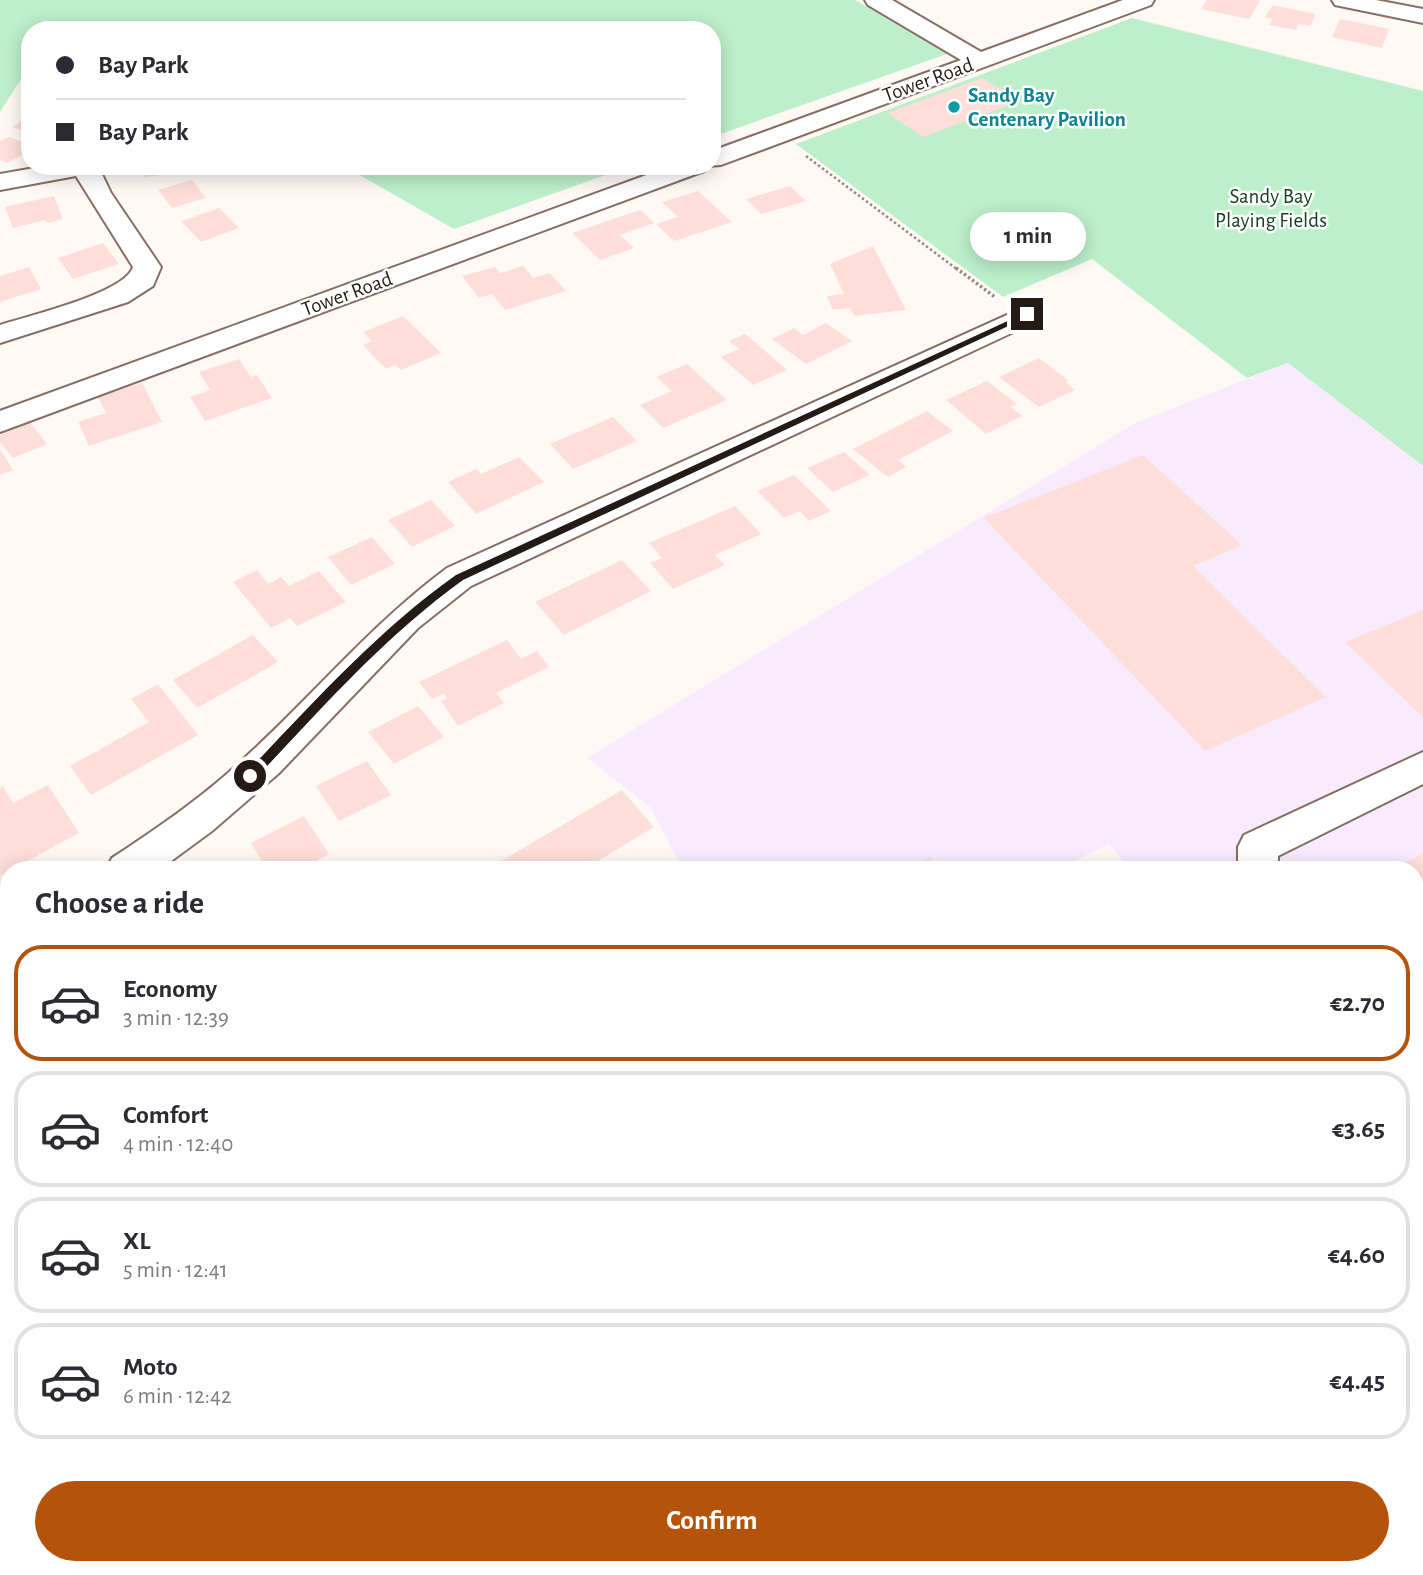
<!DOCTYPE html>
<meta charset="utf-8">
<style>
body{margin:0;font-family:"Alegreya Sans",sans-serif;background:#f2f2f3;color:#2b2b33;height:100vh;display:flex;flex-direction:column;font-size:26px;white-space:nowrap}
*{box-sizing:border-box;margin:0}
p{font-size:23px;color:#7c7c81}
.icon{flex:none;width:38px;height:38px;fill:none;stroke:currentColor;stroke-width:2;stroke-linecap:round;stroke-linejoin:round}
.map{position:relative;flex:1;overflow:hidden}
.panel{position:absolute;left:0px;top:861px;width:1424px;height:714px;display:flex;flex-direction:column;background:#fff;border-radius:28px 28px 0 0;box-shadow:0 4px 18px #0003}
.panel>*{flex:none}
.hud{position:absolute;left:21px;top:21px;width:700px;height:154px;border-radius:28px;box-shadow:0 4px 18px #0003;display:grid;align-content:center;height:154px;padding:0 35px;background:#fff}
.end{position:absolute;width:32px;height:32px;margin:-16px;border:9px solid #251b16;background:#fff;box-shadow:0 0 0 4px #fff}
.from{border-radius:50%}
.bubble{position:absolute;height:49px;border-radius:24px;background:#fff;box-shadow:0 4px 18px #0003;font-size:23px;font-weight:600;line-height:49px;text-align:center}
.hud b{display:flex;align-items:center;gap:24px;height:66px;font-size:26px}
.hud b+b{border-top:2px solid #e1e1e2}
.hud i{width:18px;height:18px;background:#2b2b33}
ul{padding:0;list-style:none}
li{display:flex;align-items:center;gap:21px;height:116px;margin:0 14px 10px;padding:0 21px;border:4px solid #e1e1e2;border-radius:28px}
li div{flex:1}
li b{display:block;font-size:26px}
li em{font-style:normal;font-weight:600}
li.on{border-color:#b45309}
li>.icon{width:63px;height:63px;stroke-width:1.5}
h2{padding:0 35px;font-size:32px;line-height:84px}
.primary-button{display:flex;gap:14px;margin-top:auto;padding:14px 35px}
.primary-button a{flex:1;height:80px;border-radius:42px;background:#b45309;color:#fff;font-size:28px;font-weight:600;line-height:80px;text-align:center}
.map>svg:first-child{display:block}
.commercial{fill:#f8ebfe}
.education{fill:#feece2}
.green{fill:#bdefca}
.building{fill:#feded9}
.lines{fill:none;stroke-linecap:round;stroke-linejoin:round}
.minor-casing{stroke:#876e62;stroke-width:4}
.path-far1{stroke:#938b87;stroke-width:2.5;stroke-dasharray:2.5 2.5;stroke-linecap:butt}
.path{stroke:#938b87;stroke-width:3.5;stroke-dasharray:2.5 2.5;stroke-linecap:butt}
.minor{fill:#fff;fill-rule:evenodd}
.route{fill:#251b16}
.culture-dot{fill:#0f9aa8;stroke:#fff;stroke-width:2.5}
.labels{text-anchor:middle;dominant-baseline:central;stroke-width:5;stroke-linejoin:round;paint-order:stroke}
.far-street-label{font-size:21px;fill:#251b16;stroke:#fff}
.far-culture-label{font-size:21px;font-weight:bold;fill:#0d838f;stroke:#fff;text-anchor:start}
.far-park-label{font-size:21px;fill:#143e23;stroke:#fff}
</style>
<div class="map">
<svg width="1423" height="1575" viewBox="0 0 1423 1575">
<rect width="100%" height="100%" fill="#fff9f6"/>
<polygon class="commercial" points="1288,363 1423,467 1423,1121 1416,1120 1416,870 1131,870 1109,844 1055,870 683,870 650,807 587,758 1135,423"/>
<polygon class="education" points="196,1566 517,1566 509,1575 205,1575"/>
<g class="green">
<path d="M0,0h855l92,54 -235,83v-107h-608c-10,-6 -59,0 -74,0v35l-30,47z"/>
<polygon points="1132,18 1423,91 1423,466 1288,363 1247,378 1092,259 1003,297 796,144"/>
<polygon points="344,166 631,166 454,229"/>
</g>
<g class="building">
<polygon points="1207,0 1254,0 1260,1 1249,19 1201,9"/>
<polygon points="1273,5 1316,14 1310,26 1299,24 1296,30 1269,25 1273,19 1265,17"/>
<polygon points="1340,19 1389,29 1382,48 1332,37"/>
<polygon points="982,78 1020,101 923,137 887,113"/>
<polygon points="28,118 30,134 12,127"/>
<polygon points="9,137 30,145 30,151 7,163 0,160 0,141"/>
<polygon points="144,166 185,166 185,172 144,177"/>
<polygon points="192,180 206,198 172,208 158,190"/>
<polygon points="790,186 806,201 761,214 746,199"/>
<polygon points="698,191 732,222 674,241 656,224 678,217 662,202"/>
<polygon points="54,196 63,219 47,223 45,220 13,228 5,207"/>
<polygon points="219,208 239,228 201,242 181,221"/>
<polygon points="640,210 654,223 620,235 634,248 600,260 572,233"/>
<polygon points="103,243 119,264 73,279 58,258"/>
<polygon points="873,246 906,310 854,316 850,308 833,310 827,296 844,294 830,264"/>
<polygon points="523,266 533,278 550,273 566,291 505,310 492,294 479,298 462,276 495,267 500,273"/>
<polygon points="29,267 41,289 0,302 0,276"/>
<polygon points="403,316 441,353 401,370 395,365 386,369 363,345 372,341 363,332"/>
<polygon points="826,323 852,341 806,364 772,339 794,328 803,335"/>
<polygon points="745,334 755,342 787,370 753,385 721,357 739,349 729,341"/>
<polygon points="1039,358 1069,381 1065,382 1075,390 1039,407 999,377"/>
<polygon points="239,359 251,377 257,375 272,398 205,421 190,397 210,390 199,372"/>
<polygon points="687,364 727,400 663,428 640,405 672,391 656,377"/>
<polygon points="987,381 1017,404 1011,407 1022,416 986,434 946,400"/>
<polygon points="142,383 162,422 89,446 78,422 106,413 98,397"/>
<polygon points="927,411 953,431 898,460 906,467 888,477 853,449"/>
<polygon points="613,417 637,441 573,469 550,444"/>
<polygon points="30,422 47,444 13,458 0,442 0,435"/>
<polygon points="0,449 13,470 0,475"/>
<polygon points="844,452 870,475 833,492 807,468"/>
<polygon points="1143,455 1242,545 1193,566 1326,697 1205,751 984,518"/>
<polygon points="519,457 544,482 476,514 448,482 476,469 481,474"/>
<polygon points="794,475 831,511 809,521 800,511 784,518 757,491"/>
<polygon points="431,500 455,526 412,547 388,520"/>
<polygon points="735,506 761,534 715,555 725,565 673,589 650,563 662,558 649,543"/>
<polygon points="372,537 395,564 351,585 328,557"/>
<polygon points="622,560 651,591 564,635 535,602"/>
<polygon points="257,570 268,584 281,577 289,586 319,571 346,602 297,626 290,618 271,628 233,582"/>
<polygon points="1423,610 1423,717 1345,642"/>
<polygon points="253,635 278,662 197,708 173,680"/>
<polygon points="507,640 521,659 537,651 549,667 496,693 504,703 458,726 441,701 447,698 444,694 432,699 419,682"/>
<polygon points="158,684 198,735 91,795 70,766 149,722 131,699"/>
<polygon points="418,706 444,737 394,764 368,732"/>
<polygon points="367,761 391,795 339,821 316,786"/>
<polygon points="48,785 79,833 0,876 0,788 3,786 13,803"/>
<polygon points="622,790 654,827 583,870 486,870"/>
<polygon points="304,816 329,854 300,870 267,870 251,843"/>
<polygon points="1423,853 1423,942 1416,946 1416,870 1392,870"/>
<polygon points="930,857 939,870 902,870"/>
<polygon points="9,1053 9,1127 0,1122 0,1062"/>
<polygon points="0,1249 9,1255 9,1340 0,1334"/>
<polygon points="742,1566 914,1566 901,1575 728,1575"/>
</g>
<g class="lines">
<g class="minor-casing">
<g id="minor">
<polygon points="865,0 892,0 981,52 1123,0 1154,0 1151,5 721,165 707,166 704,171 0,432 0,411 671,166 712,166 712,151 961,60 868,5"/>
<polygon points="1332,0 1376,0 1423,9 1423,23 1335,5"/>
<path d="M46,166h52l13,27 50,74 -8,19 -25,16 -128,41v-18c28,-9 125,-32 133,-58l-57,-91 -76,14v-16z"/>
<path d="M1027,306l10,3 4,6 -4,6 -566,265 -53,42 -139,145 -67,58 -53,39h-53l6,-12c49,-32 98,-66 140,-107 66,-61 122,-129 195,-183z"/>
<polygon points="1423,752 1423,784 1278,856 1278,870 1238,870 1238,847 1244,835"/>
<polygon points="9,926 9,965 0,968 0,929"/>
<polygon points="1416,1247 1423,1250 1423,1304 1416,1301"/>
<polygon points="0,1465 9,1469 9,1526 0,1522"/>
<polygon points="56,1566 117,1566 121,1575 59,1575"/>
<polygon points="573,1566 639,1566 636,1575 569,1575"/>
</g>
</g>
<polyline class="path-far1" points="806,156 958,270"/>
<polyline class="path" points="956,268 995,297"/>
<use href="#minor" class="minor"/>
</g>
<path class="route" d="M1027,312l3,4 -567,264c-79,57 -142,129 -209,200h-8v-7c67,-70 131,-142 210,-198z"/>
<circle class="culture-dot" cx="954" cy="107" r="7"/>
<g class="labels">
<g class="far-street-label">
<text transform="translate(928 80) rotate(-20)">Tower Road</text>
<text transform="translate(347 294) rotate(-20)">Tower Road</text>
</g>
<g class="far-culture-label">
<text x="968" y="95">Sandy Bay<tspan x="968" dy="24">Centenary Pavilion</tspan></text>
</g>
<g class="far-park-label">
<text x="1271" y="196">Sandy Bay<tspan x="1271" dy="24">Playing Fields</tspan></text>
</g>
</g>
</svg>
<i class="end from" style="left:250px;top:776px"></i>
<i class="end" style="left:1027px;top:314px"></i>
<div class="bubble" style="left:970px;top:212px;width:116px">1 min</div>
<div class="hud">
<b><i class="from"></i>Bay Park</b>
<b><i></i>Bay Park</b>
</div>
<section class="panel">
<h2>Choose a ride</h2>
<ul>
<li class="on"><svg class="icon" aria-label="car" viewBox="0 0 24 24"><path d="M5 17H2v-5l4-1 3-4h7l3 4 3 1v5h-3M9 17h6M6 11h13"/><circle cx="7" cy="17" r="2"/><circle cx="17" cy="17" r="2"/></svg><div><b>Economy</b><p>3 min · 12:39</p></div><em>€2.70</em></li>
<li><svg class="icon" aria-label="car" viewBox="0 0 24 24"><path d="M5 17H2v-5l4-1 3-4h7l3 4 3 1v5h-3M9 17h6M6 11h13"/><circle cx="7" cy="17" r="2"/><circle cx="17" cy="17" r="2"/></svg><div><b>Comfort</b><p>4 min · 12:40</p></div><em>€3.65</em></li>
<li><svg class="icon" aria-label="car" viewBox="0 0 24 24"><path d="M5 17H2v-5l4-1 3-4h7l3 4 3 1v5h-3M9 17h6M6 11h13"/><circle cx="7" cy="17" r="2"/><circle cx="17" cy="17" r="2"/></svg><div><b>XL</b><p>5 min · 12:41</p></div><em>€4.60</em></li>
<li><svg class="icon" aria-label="car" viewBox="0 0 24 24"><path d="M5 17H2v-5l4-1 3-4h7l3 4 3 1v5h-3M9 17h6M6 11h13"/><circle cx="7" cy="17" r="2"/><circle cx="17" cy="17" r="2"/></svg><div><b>Moto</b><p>6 min · 12:42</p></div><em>€4.45</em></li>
</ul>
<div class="primary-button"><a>Confirm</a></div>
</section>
</div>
